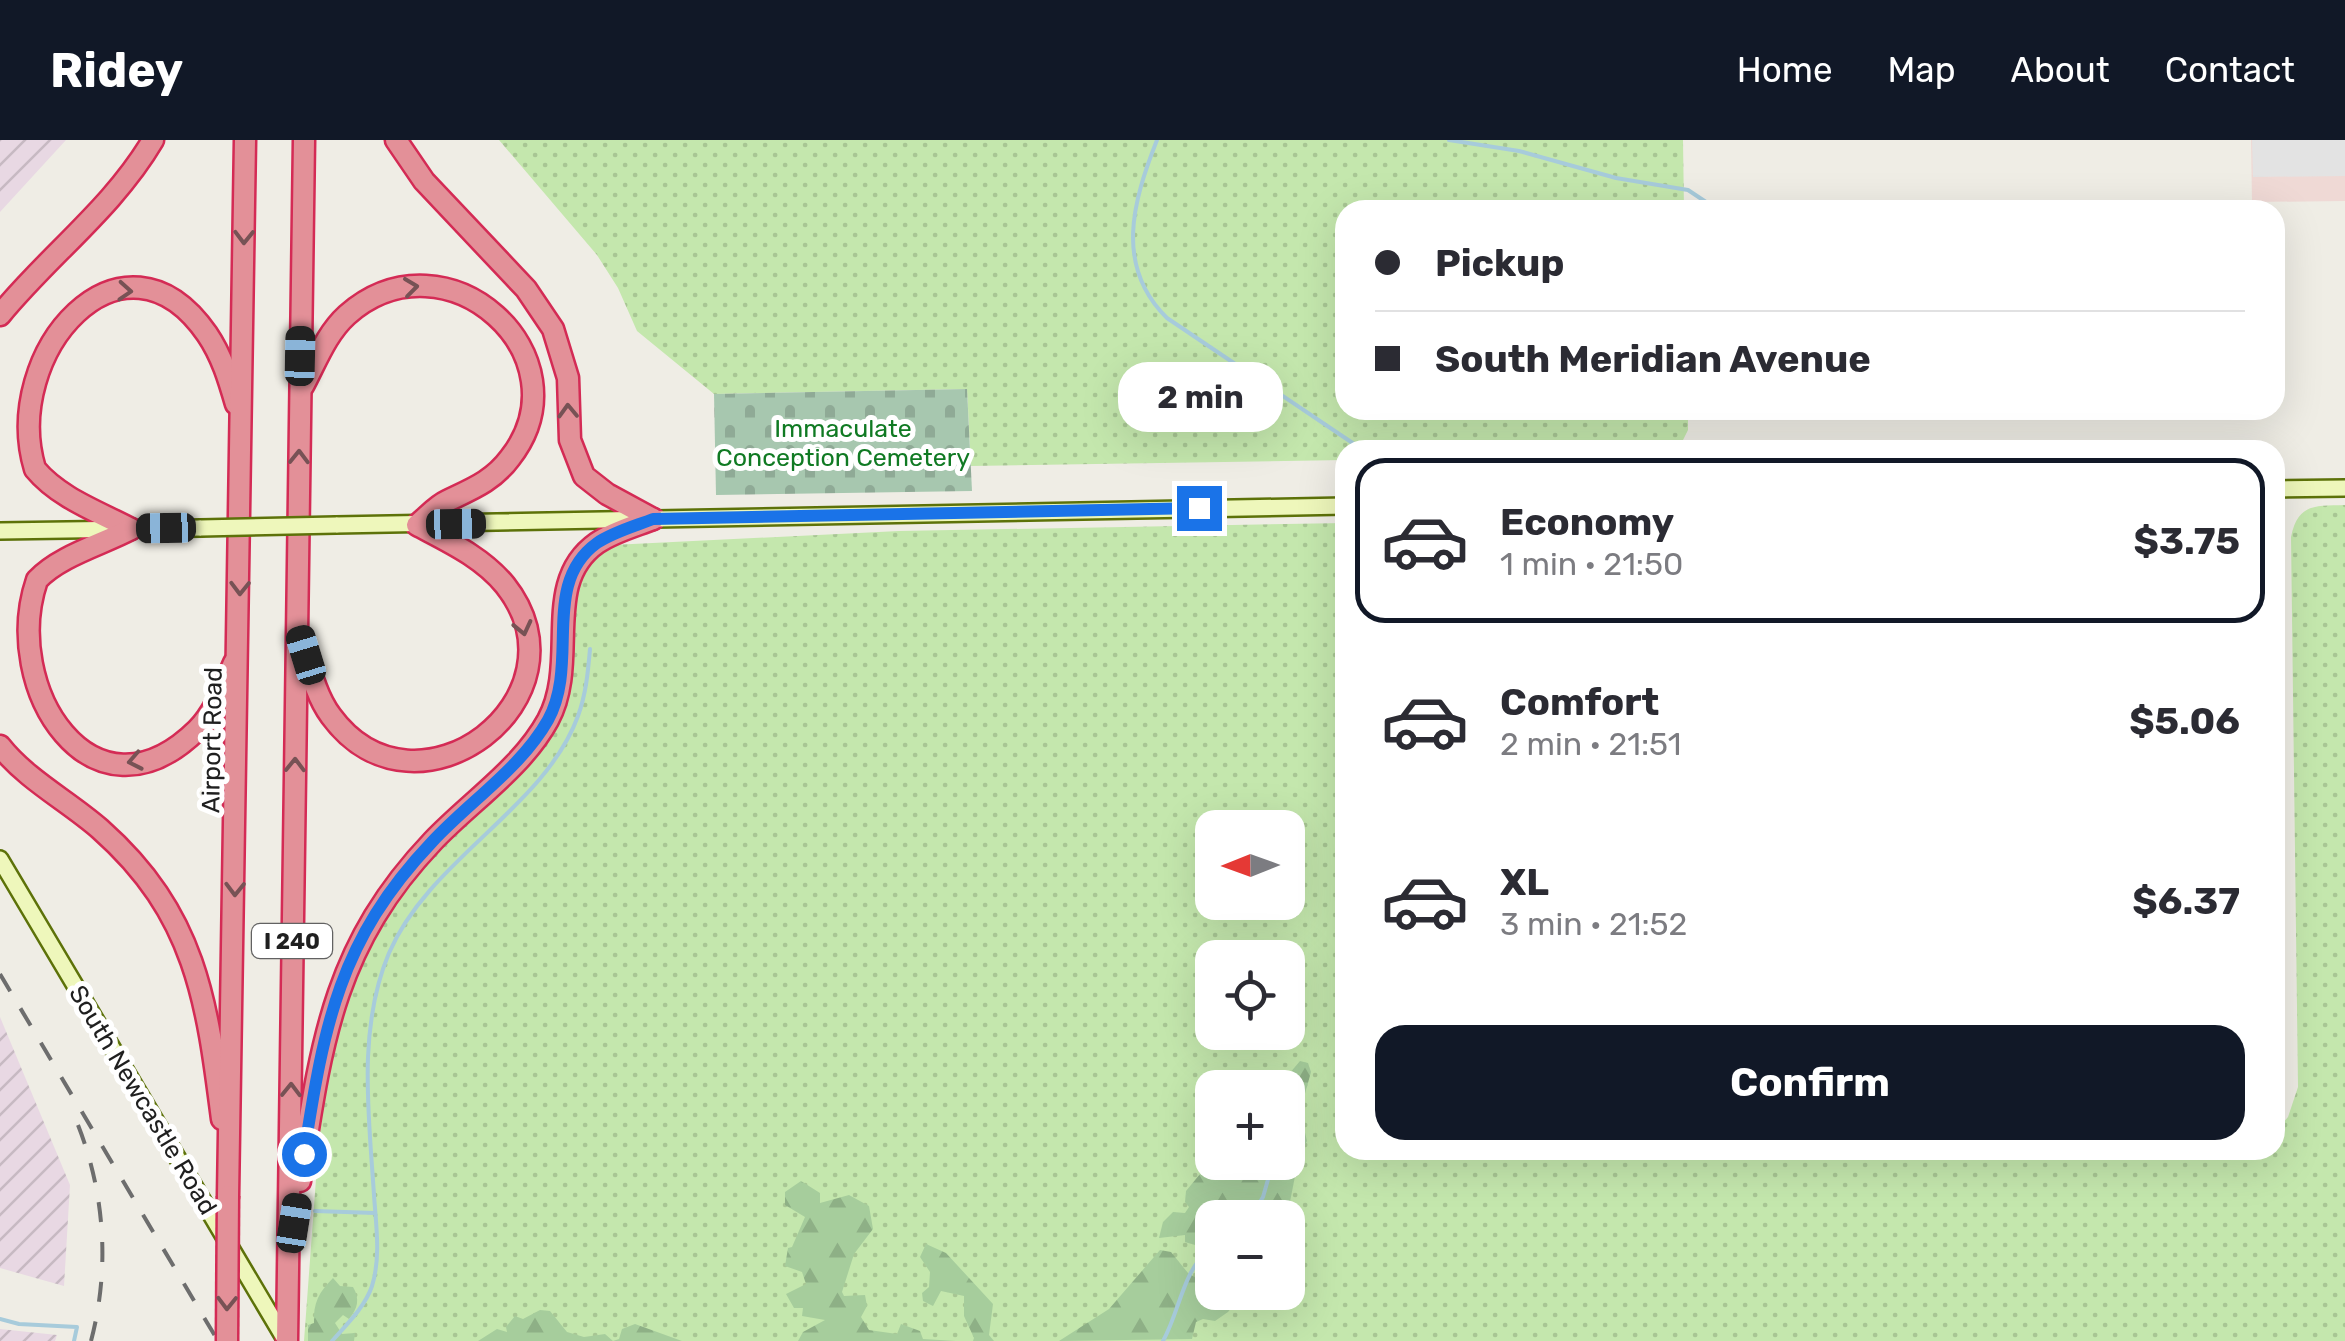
<!DOCTYPE html>
<meta charset="utf-8">
<style>
body{margin:0;font-family:Rubik,sans-serif;background:#f7f7f7;color:#2b2b33;height:100vh;display:flex;flex-direction:column;font-size:38px;white-space:nowrap}
*{box-sizing:border-box;margin:0}
p{font-size:32px;color:#7c7c81}
.icon{flex:none;width:55px;height:55px;fill:none;stroke:currentColor;stroke-width:2;stroke-linecap:round;stroke-linejoin:round}
.map{position:relative;flex:1;overflow:hidden}
.drawer{position:absolute;left:1335px;top:300px;width:950px;height:720px;display:flex;flex-direction:column;background:#fff;border-radius:30px;box-shadow:0 10px 40px #0002}
.drawer>*{flex:none}
.banner{position:absolute;left:1335px;top:60px;width:950px;height:220px;border-radius:30px;box-shadow:0 10px 40px #0002;display:grid;align-content:center;height:220px;padding:0 40px;background:#fff}
.needle{width:65px;rotate:269deg}
.tools{position:absolute;left:1195px;top:670px;display:grid;gap:20px}
.tools a{display:grid;place-items:center;width:110px;height:110px;border-radius:20px;background:#fff;box-shadow:0 10px 40px #0002;font-size:50px}
.end{position:absolute;width:45px;height:45px;margin:-22px;border:12px solid #1a73e8;background:#fff;box-shadow:0 0 0 5px #fff}
.from{border-radius:50%}
.bubble{position:absolute;height:70px;border-radius:30px;background:#fff;box-shadow:0 10px 40px #0002;font-size:32px;font-weight:700;line-height:70px;text-align:center}
.car{position:absolute;width:30px;height:60px;margin:-30px -15px;border-radius:12px;box-shadow:0 0 8px 2px #0007;background:linear-gradient(#222 24%,#8ab4d8 0 40%,#222 0 76%,#8ab4d8 0 86%,#222 0)}
.banner b{display:flex;align-items:center;gap:35px;height:95px;font-size:38px}
.banner b+b{border-top:2px solid #e1e1e2}
.banner i{width:25px;height:25px;background:#2b2b33}
ul{padding:18px 0 0;list-style:none}
li{display:flex;align-items:center;gap:30px;height:165px;margin:0 20px 15px;padding:0 20px;border:5px solid transparent;border-radius:30px}
li div{flex:1}
li b{display:block;font-size:38px}
li em{font-style:normal;font-weight:700}
li.active{border-color:#111827}
li>.icon{width:90px;height:90px;stroke-width:1.5}
.button{display:flex;gap:20px;margin-top:auto;padding:20px 40px}
.button a{flex:1;height:115px;border-radius:30px;background:#111827;color:#fff;font-size:40px;font-weight:700;line-height:115px;text-align:center}
header{display:flex;align-items:center;gap:60px;box-sizing:border-box;height:140px;padding:0 50px;background:#111827;color:#fff}
header strong{font-size:48px}
nav{display:flex;gap:55px;margin-inline-start:auto;font-size:35px}
.map>svg:first-child{display:block}
.commercial{fill:#efd9d5}
.industrial{fill:url(#industrial-furrows)}
.grass{fill:url(#grass-dots);fill-rule:evenodd}
.forest{fill:url(#forest-firs)}
.cemetery{fill:url(#cemetery-stones)}
.parking{fill:#e3e3e3}
.lines{fill:none;stroke-linecap:round;stroke-linejoin:round}
.stream{stroke:#a7cbdb;stroke-width:4}
.secondary-casing{stroke:#5d7209;stroke-width:20}
.highway-casing{stroke:#d42b55;stroke-width:25}
.secondary{stroke:#eef7bb;stroke-width:15}
.highway{stroke:#e39098;stroke-width:20}
.rail{stroke:#6d6d6d;stroke-width:4;stroke-dasharray:20 20;stroke-linecap:butt}
.secondary-bridge-casing{stroke:#5d7209;stroke-width:20;stroke-linecap:butt}
.highway-bridge-casing{stroke:#d42b55;stroke-width:25;stroke-linecap:butt}
.secondary-bridge{stroke:#eef7bb;stroke-width:15}
.highway-bridge{stroke:#e39098;stroke-width:20}
.oneway{stroke:#775255}
.route{stroke:#1a73e8;stroke-width:12}
.labels{text-anchor:middle;dominant-baseline:central;stroke-width:10;stroke-linejoin:round;paint-order:stroke}
.shield{fill:#fff;stroke:#626262;stroke-width:2.5}
.shield-label{font-size:22px;font-weight:bold;fill:#1f1f1f}
.park-label{font-size:25px;fill:#107a23;stroke:#fff}
.street-label{font-size:25px;fill:#1f1f1f;stroke:#fff}
</style>
<header>
<strong>Ridey</strong>
<nav><a>Home</a><a>Map</a><a>About</a><a>Contact</a></nav>
</header>
<div class="map">
<svg width="2345" height="1201" viewBox="0 0 2345 1201">
<defs>
<pattern id="industrial-furrows" width="10" height="10" patternUnits="userSpaceOnUse" patternTransform="scale(2.5)"><rect width="10" height="10" fill="#e8d8e3"/><path d="M-1 1l2-2M0 10L10 0M9 11l2-2" fill="none" stroke="#c7b9c2"/></pattern>
<pattern id="grass-dots" width="8" height="8" patternUnits="userSpaceOnUse" patternTransform="scale(2.5)"><rect width="8" height="8" fill="#c4e7ad"/><path d="M2 2h.1M6 6h.1" fill="none" stroke="#a8c694" stroke-width="1.8" stroke-linecap="round"/></pattern>
<pattern id="forest-firs" width="22" height="20" patternUnits="userSpaceOnUse" patternTransform="scale(2.5)"><rect width="22" height="20" fill="#a6cd9c"/><path d="M5 1l3.5 6h-7zM16 11l3.5 6h-7z" fill="#8eb086"/></pattern>
<pattern id="cemetery-stones" width="16" height="16" patternUnits="userSpaceOnUse" patternTransform="scale(2.5)"><rect width="16" height="16" fill="#a7c7af"/><path d="M2 7V4a2 2 0 0 1 4 0v3zM10 15v-3a2 2 0 0 1 4 0v3z" fill="#8faa96"/></pattern>
</defs>
<rect width="100%" height="100%" fill="#efede5"/>
<polygon class="commercial" points="2251,0 2345,0 2345,61 2252,62"/>
<g class="industrial">
<polygon points="0,0 66,0 0,72"/>
<polygon points="0,877 70,1045 64,1146 0,1128"/>
<polygon points="0,1189 57,1195 55,1201 0,1201"/>
</g>
<g class="grass">
<polygon points="499,0 1683,0 1684,70 1345,70 1345,270 1688,270 1688,290 1683,300 1661,310 1345,310 1345,320 971,326 967,249 714,254 637,191 618,148 597,115"/>
<path d="M2345,365v836h-2041l16,-216 -2,-30 43,-143 46,-72 134,-136 29,-147 14,-33 28,-19 287,-14 446,-8v627h119l35,9 776,-9v-18l13,-15 10,-30 -7,-550c7,-34 24,-31 54,-32zM1212,688h76v74h-76zM1212,818h76v74h-76zM1212,948h76v74h-76zM1212,1078h76v74h-76z"/>
</g>
<g class="forest">
<polygon points="1300,921 1308,923 1311,932 1298,979 1303,984 1307,1001 1299,1016 1287,1077 1212,1078 1212,1104 1205,1108 1185,1102 1185,1095 1159,1098 1163,1082 1173,1072 1185,1073 1189,1067 1185,1062 1186,1051 1200,1034 1205,1037 1213,1033 1213,1027 1219,1023 1288,1022 1288,948 1278,947"/>
<polygon points="801,1041 820,1053 820,1063 849,1055 869,1066 873,1089 854,1114 842,1152 844,1156 865,1155 867,1166 861,1177 869,1190 897,1194 901,1184 920,1191 923,1199 956,1201 798,1201 803,1192 825,1180 802,1176 803,1168 794,1168 786,1154 806,1144 802,1132 785,1126 788,1108 792,1107 805,1077 785,1065 785,1052"/>
<polygon points="926,1104 946,1113 993,1164 989,1195 994,1201 973,1201 974,1198 964,1176 964,1156 941,1151 933,1166 923,1161 922,1153 929,1147 930,1132 920,1117"/>
<polygon points="1160,1110 1171,1112 1188,1133 1198,1139 1212,1128 1212,1152 1243,1153 1228,1172 1215,1181 1203,1179 1196,1182 1192,1199 1059,1201 1109,1169"/>
<path d="M333,1138l7,8 13,1c7,12 5,21 -4,32l-6,-4 -8,8 7,11 13,-1 -1,8h-46v-16l6,-2c-1,-20 5,-31 19,-45z"/>
<polygon points="540,1170 550,1171 567,1192 584,1197 605,1194 613,1201 619,1199 622,1189 635,1184 682,1201 478,1201 497,1189 507,1192 506,1187 515,1176 523,1179"/>
</g>
<polygon class="cemetery" points="967,249 972,351 716,355 714,254"/>
<polygon class="parking" points="2252,0 2345,0 2345,36 2253,37"/>
<g class="lines">
<g class="stream">
<path d="M1157,0c-24,61 -43,126 10,178l196,132"/>
<polyline points="1449,0 1519,11 1616,38 1688,50 1718,70"/>
<polyline points="315,1071 375,1073"/>
<polyline points="1250,1078 1263,1057 1273,1022"/>
<polyline points="0,1179 19,1184 77,1187 74,1201"/>
<path d="M332,1201c14,-16 33,-34 40,-55 9,-29 4,-61 2,-91 -5,-79 -17,-166 15,-242 41,-95 155,-144 189,-237 8,-22 10,-44 12,-67"/>
<path d="M1163,1201c17,-30 20,-73 49,-94"/>
</g>
<g class="secondary-casing">
<g id="secondary">
<polyline points="2275,349 2345,348"/>
<polyline points="336,385 1345,366"/>
<polyline points="0,391 201,388"/>
<polyline points="0,719 286,1201"/>
</g>
</g>
<g class="highway-casing">
<g id="highway">
<polyline points="396,0 424,41 526,149 553,189 568,238 570,300 584,336 607,354 653,379"/>
<path d="M0,175c49,-60 113,-107 153,-175"/>
<path d="M303,246c13,-24 23,-52 44,-71 100,-88 242,42 163,143 -17,23 -38,31 -63,43 -11,5 -20,16 -30,24 32,17 65,32 88,60 89,112 -88,248 -174,131 -15,-20 -21,-47 -28,-71"/>
<path d="M131,389c-32,-17 -72,-31 -96,-60 -35,-116 88,-256 172,-135 15,22 22,46 29,70"/>
<path d="M131,389c-28,15 -72,27 -94,51 -37,108 56,252 160,150 18,-18 27,-44 37,-67"/>
<path d="M0,606c27,34 68,55 100,83 96,85 107,172 122,290"/>
<path d="M300,1041c21,-137 33,-235 133,-340 37,-39 89,-73 115,-121 32,-59 -8,-137 49,-177 16,-11 38,-17 56,-24"/>
<polyline points="228,1056 245,0"/>
<polyline points="287,1201 304,0"/>
</g>
</g>
<use href="#secondary" class="secondary"/>
<use href="#highway" class="highway"/>
<g class="rail">
<polyline points="0,834 218,1201"/>
<path d="M78,985c27,69 32,144 13,216"/>
</g>
<g class="secondary-bridge-casing">
<polyline id="secondary-bridge" points="201,388 336,385"/>
</g>
<g class="highway-bridge-casing">
<polyline id="highway-bridge" points="227,1201 228,1056"/>
</g>
<use href="#secondary-bridge" class="secondary-bridge"/>
<use href="#highway-bridge" class="highway-bridge"/>
</g>
<defs><path id="oneway-chevron" d="M-2-3.5L2.5 0L-2 3.5" fill="none" stroke-width="1.6" stroke-linecap="round" stroke-linejoin="round" transform="scale(2.5)"/></defs>
<g class="oneway">
<use href="#oneway-chevron" transform="translate(244 97) rotate(91)"/>
<use href="#oneway-chevron" transform="translate(411 147) rotate(-7)"/>
<use href="#oneway-chevron" transform="translate(125 151) rotate(4)"/>
<use href="#oneway-chevron" transform="translate(568 271) rotate(-92)"/>
<use href="#oneway-chevron" transform="translate(299 317) rotate(-89)"/>
<use href="#oneway-chevron" transform="translate(240 448) rotate(91)"/>
<use href="#oneway-chevron" transform="translate(523 488) rotate(77)"/>
<use href="#oneway-chevron" transform="translate(135 621) rotate(169)"/>
<use href="#oneway-chevron" transform="translate(295 625) rotate(-89)"/>
<use href="#oneway-chevron" transform="translate(235 749) rotate(91)"/>
<use href="#oneway-chevron" transform="translate(291 950) rotate(-89)"/>
<use href="#oneway-chevron" transform="translate(227 1163) rotate(91)"/>
</g>
<g class="lines">
<path class="route" d="M304,1014c20,-129 35,-214 128,-312 37,-40 89,-74 116,-122 32,-58 -8,-136 49,-177 16,-11 38,-17 56,-24l546,-11"/>
</g>
<g class="labels">
<rect class="shield" x="252" y="784" width="80" height="34" rx="8"/>
<g class="shield-label">
<text x="292" y="801">I 240</text>
</g>
<g class="park-label">
<text x="843" y="288">Immaculate<tspan x="843" dy="29">Conception Cemetery</tspan></text>
</g>
<g class="street-label">
<text transform="translate(212 600) rotate(-89)">Airport Road</text>
<text transform="translate(143 960) rotate(59)">South Newcastle Road</text>
</g>
</g>
</svg>
<div class="tools">
<a><svg class="needle" viewBox="-14 -14 28 28"><path d="M0-13l5 13h-10z" fill="#e53935"/><path d="M0 13l5-13h-10z" fill="#7c7c81"/></svg></a>
<a><svg class="icon" aria-label="locate" viewBox="0 0 24 24"><circle cx="12" cy="12" r="6"/><path d="M12 2v4M12 18v4M2 12h4M18 12h4"/></svg></a>
<a>+</a>
<a>−</a>
</div>
<i class="end from" style="left:304px;top:1014px"></i>
<i class="end" style="left:1199px;top:368px"></i>
<div class="bubble" style="left:1118px;top:222px;width:165px">2 min</div>
<i class="car" style="left:300px;top:216px;rotate:1deg"></i>
<i class="car" style="left:456px;top:384px;rotate:89deg"></i>
<i class="car" style="left:166px;top:388px;rotate:269deg"></i>
<i class="car" style="left:306px;top:515px;rotate:343deg"></i>
<i class="car" style="left:294px;top:1083px;rotate:9deg"></i>
<div class="banner">
<b><i class="from"></i>Pickup</b>
<b><i></i>South Meridian Avenue</b>
</div>
<section class="drawer">
<ul>
<li class="active"><svg class="icon" aria-label="car" viewBox="0 0 24 24"><path d="M5 17H2v-5l4-1 3-4h7l3 4 3 1v5h-3M9 17h6M6 11h13"/><circle cx="7" cy="17" r="2"/><circle cx="17" cy="17" r="2"/></svg><div><b>Economy</b><p>1 min · 21:50</p></div><em>$3.75</em></li>
<li><svg class="icon" aria-label="car" viewBox="0 0 24 24"><path d="M5 17H2v-5l4-1 3-4h7l3 4 3 1v5h-3M9 17h6M6 11h13"/><circle cx="7" cy="17" r="2"/><circle cx="17" cy="17" r="2"/></svg><div><b>Comfort</b><p>2 min · 21:51</p></div><em>$5.06</em></li>
<li><svg class="icon" aria-label="car" viewBox="0 0 24 24"><path d="M5 17H2v-5l4-1 3-4h7l3 4 3 1v5h-3M9 17h6M6 11h13"/><circle cx="7" cy="17" r="2"/><circle cx="17" cy="17" r="2"/></svg><div><b>XL</b><p>3 min · 21:52</p></div><em>$6.37</em></li>
</ul>
<div class="button"><a>Confirm</a></div>
</section>
</div>
